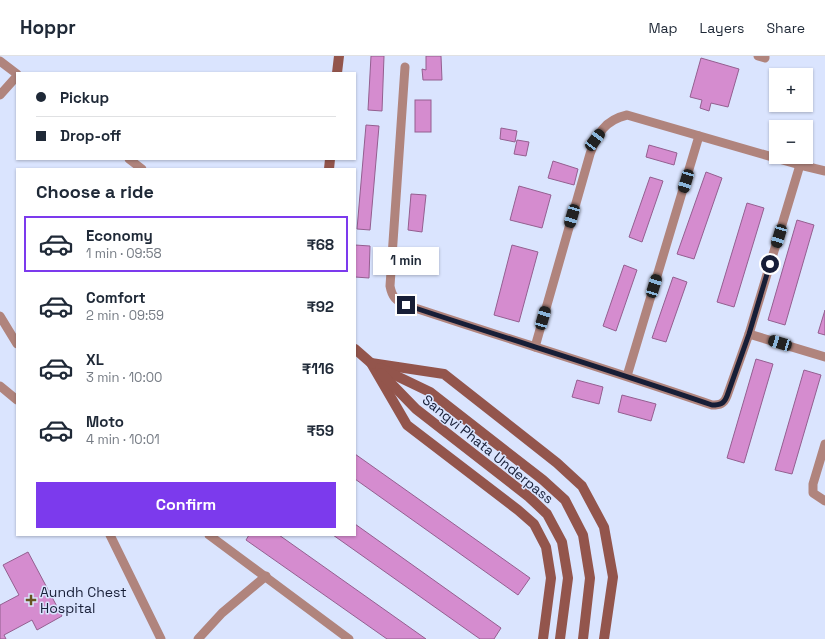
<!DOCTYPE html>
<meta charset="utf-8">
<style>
body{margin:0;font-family:"Space Grotesk",sans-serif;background:#f6f6f7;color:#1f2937;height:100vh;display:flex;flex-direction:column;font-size:15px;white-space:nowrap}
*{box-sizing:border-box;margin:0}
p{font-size:13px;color:#747a83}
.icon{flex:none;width:22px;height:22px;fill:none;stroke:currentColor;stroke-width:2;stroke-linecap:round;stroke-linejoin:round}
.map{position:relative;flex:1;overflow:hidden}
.drawer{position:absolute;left:16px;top:112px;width:340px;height:368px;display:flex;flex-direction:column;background:#fff;border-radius:0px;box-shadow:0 1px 3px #0004}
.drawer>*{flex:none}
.hud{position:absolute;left:16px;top:16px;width:340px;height:88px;border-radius:0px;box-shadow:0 1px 3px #0004;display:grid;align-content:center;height:88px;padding:0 20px;background:#fff}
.controls{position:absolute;left:769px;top:12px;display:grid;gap:8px}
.controls a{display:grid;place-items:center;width:44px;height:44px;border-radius:0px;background:#fff;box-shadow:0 1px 3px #0004;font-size:20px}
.end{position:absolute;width:18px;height:18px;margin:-9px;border:5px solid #171e37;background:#fff;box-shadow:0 0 0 2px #fff}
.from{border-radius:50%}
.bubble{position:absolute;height:28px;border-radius:0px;background:#fff;box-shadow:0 1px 3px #0004;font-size:13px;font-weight:800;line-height:28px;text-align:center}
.car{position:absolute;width:12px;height:24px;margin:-12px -6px;border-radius:5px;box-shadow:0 0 3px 1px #0007;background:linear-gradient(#222 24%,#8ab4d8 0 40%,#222 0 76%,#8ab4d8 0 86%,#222 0)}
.hud b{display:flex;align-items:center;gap:14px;height:38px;font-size:15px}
.hud b+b{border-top:1px solid #e0e1e3}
.hud i{width:10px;height:10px;background:#1f2937}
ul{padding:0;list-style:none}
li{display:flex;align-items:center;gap:12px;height:56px;margin:0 8px 6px;padding:0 12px;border:2px solid transparent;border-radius:0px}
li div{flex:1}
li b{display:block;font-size:15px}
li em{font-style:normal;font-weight:800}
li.selected{border-color:#7c3aed}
li>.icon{width:36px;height:36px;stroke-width:1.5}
h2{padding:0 20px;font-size:18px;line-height:48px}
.primary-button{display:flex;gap:8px;margin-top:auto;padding:8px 20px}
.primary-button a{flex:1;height:46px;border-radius:0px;background:#7c3aed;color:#fff;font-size:16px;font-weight:800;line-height:46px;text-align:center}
header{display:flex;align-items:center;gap:24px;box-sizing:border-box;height:56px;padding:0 20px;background:#fff;border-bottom:1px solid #e0e1e3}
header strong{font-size:19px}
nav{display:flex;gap:22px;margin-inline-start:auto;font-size:14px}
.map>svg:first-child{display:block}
.building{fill:#d58ccf;stroke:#945f90}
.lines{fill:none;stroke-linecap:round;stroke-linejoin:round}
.lane{stroke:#b0847d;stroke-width:9}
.secondary{stroke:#93554c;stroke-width:10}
.route{stroke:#171e37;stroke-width:5}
.poi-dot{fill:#665321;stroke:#dae4fe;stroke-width:1.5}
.labels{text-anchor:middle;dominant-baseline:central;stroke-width:3;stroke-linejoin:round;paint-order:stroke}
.street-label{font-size:14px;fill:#171e37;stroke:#dae4fe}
.poi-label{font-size:14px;fill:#171e37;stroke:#dae4fe;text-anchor:start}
</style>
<header>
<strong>Hoppr</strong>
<nav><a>Map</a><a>Layers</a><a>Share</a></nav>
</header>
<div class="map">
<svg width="825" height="583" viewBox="0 0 825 583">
<rect width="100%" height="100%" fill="#dae4fe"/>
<g class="building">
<polygon points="371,0 384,0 382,55 368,54"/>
<polygon points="426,0 441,0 442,24 423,24 422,13 426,14"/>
<polygon points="701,2 739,13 728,51 711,47 709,55 700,52 702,44 690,41"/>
<rect x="415" y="44" width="16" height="32"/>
<polygon points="366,69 379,70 370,174 357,173"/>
<polygon points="501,72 517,75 515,86 500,83"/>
<polygon points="517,84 529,86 526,100 514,98"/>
<polygon points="649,89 677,97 674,109 646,101"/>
<polygon points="553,105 578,113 574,129 548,122"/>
<polygon points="706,116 722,122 694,203 677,198"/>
<polygon points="650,121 663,125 642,186 629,181"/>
<polygon points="519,130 551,139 542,172 510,164"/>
<polygon points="411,138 426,139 422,176 408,174"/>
<polygon points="747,147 764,152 734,251 717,246"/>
<polygon points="797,164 814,169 785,269 768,264"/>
<polygon points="355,189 370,190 369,222 355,221"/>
<polygon points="512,189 538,196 519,266 494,259"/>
<polygon points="624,209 637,214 616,275 603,270"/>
<polygon points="673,221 687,226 666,286 652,282"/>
<polygon points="825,254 825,279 818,277"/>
<polygon points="756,303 773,308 744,407 727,402"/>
<polygon points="804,314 821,319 792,418 775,414"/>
<polygon points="577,324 603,331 599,348 572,341"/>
<polygon points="622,339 656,348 651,365 618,356"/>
<polygon points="355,398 530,522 518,539 355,423"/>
<polygon points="355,468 501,572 494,583 480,583 333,479 355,479"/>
<polygon points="249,479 279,479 426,583 387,583 246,484"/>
<polygon points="28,496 62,560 37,574 32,564 4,579 6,583 0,583 0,549 19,539 3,509"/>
</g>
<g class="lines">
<g class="lane">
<polyline points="758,0 765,2 765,0"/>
<polyline points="0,5 17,18"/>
<path d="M405,11l-15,219c2,11 6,15 16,19 102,34 204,65 306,100 8,0 12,-1 15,-9l22,-62 51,-169 25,6"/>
<polyline points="0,39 17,20"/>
<polyline points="129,103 142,113"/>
<polyline points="0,260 17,288"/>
<polyline points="749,278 825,301"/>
<path d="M535,291l55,-193c7,-20 15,-34 37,-39l173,50"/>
<polyline points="627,320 699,80"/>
<polyline points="0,330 17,344"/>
<polyline points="825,388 813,428 813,437 825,445"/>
<polyline points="110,479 161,583"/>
<polyline points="209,479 349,583"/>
<polyline points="198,583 222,557 266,520"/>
</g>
<g class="secondary">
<polyline points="337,17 339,0"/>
<polyline points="329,113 330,103"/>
<polyline points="355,293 371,307 407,369 518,454 534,468 546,491 551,522 543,583"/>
<polyline points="371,307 444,318 557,407 582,430 604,471 613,521 604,583"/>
<polyline points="380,312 430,336 543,424 565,444 583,479 590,522 583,583"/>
<polyline points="381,317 416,353 529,441 547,458 562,486 568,522 560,583"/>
</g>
</g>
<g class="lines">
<path class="route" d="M406,249c102,34 204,65 306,100 8,0 12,-1 15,-9l22,-62 21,-70"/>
</g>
<path class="poi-dot" d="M29 538h4v4h4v4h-4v4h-4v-4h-4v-4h4z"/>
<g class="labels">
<g class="street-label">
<text transform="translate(488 393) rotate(39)">Sangvi Phata Underpass</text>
</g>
<g class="poi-label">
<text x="40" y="536">Aundh Chest<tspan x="40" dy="16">Hospital</tspan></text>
</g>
</g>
</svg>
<div class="controls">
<a>+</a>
<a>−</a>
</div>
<i class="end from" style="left:770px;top:208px"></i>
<i class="end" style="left:406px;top:249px"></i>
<div class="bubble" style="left:373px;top:191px;width:66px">1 min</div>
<i class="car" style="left:595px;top:84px;rotate:37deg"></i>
<i class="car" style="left:686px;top:125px;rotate:197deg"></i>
<i class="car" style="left:572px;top:160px;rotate:196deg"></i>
<i class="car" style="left:779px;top:180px;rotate:197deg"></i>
<i class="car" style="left:654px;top:230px;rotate:17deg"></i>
<i class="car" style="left:543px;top:262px;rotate:16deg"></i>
<i class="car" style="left:780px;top:287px;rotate:287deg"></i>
<div class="hud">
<b><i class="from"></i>Pickup</b>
<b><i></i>Drop-off</b>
</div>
<section class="drawer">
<h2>Choose a ride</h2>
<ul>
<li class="selected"><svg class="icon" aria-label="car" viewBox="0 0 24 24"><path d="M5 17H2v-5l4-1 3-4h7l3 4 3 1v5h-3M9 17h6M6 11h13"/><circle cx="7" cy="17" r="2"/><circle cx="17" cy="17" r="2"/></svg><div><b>Economy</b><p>1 min · 09:58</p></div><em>₹68</em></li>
<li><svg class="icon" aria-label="car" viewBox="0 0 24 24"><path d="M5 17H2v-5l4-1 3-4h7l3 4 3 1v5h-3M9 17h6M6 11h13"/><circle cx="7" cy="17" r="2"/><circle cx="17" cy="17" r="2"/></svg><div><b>Comfort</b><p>2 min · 09:59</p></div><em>₹92</em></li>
<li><svg class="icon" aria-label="car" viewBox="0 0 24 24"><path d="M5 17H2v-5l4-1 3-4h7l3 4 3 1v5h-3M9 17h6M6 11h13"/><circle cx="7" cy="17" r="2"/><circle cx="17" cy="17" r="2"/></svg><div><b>XL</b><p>3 min · 10:00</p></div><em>₹116</em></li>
<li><svg class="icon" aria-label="car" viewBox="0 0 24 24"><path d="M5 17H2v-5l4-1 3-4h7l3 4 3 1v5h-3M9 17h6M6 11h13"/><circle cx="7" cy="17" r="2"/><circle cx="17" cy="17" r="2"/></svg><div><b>Moto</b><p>4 min · 10:01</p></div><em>₹59</em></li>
</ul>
<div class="primary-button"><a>Confirm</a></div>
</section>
</div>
